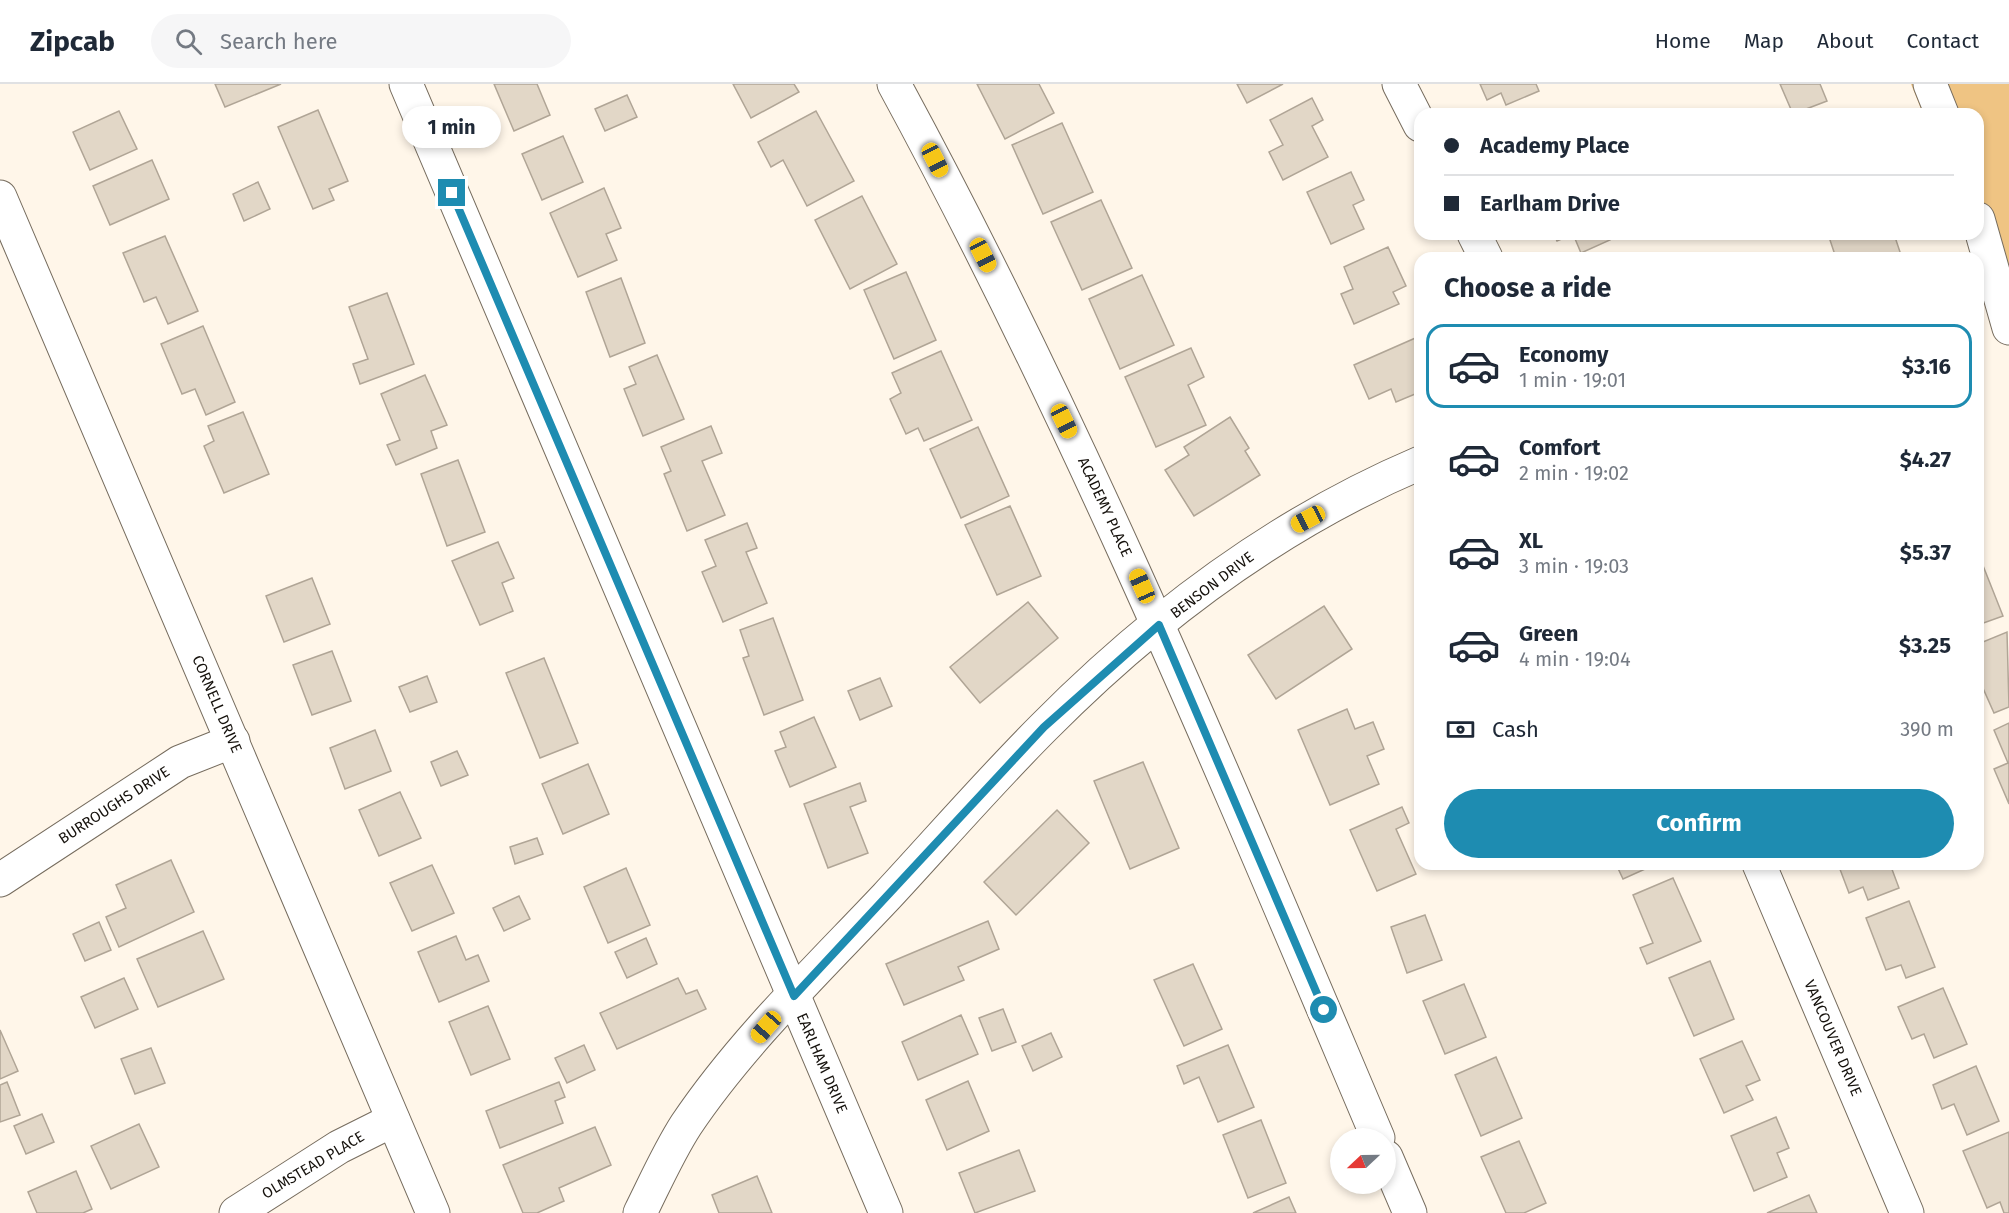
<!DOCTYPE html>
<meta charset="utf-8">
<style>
body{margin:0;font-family:"Fira Sans",sans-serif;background:#f6f6f7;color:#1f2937;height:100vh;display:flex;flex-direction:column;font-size:22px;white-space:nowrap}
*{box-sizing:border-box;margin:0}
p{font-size:20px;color:#747a83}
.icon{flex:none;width:33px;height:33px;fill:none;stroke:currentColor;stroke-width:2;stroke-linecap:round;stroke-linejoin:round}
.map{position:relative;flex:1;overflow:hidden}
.sheet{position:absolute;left:1414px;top:168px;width:570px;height:618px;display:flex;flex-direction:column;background:#fff;border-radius:18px;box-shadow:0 3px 9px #0003}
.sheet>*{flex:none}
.banner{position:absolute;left:1414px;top:24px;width:570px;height:132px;border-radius:18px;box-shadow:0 3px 9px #0003;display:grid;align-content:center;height:132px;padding:0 30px;background:#fff}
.needle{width:39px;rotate:248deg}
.buttons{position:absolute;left:1330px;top:1044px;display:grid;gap:12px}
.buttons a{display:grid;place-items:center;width:66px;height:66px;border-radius:50%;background:#fff;box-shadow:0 3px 9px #0003;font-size:30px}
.end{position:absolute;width:27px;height:27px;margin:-14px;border:8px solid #1e8cb1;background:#fff;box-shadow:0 0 0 3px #fff}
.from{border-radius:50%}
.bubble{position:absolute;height:42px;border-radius:21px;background:#fff;box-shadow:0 3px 9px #0003;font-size:20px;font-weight:700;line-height:42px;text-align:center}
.car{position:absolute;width:18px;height:36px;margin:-18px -9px;border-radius:8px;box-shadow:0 0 4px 2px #0007;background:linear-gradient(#f5c518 24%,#345 0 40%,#f5c518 0 76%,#345 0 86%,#f5c518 0)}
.banner b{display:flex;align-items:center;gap:21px;height:57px;font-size:22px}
.banner b+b{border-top:2px solid #e0e1e3}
.banner i{width:15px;height:15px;background:#1f2937}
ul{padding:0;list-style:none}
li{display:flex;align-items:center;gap:18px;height:84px;margin:0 12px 9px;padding:0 18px;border:3px solid transparent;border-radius:18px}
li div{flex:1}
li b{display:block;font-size:22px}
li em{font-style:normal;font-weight:700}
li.on{border-color:#1e8cb1}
li>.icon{width:54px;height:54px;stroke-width:1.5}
h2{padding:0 30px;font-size:27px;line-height:72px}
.pay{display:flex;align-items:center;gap:15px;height:66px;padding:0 30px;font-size:22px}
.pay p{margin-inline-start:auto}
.primary-button{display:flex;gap:12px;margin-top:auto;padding:12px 30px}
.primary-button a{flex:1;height:69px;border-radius:36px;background:#1e8cb1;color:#fff;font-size:24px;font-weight:700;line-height:69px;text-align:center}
header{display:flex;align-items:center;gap:36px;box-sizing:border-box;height:84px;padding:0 30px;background:#fff;border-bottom:2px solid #e0e1e3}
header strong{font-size:28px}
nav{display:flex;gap:33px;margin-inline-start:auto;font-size:21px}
.search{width:420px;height:54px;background:#f6f6f7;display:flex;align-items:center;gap:15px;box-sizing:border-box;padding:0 21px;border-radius:33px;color:#747a83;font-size:22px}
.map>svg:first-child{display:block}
.green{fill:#efc483}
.building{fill:#e2d7c7;stroke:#b0a596;stroke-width:1.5}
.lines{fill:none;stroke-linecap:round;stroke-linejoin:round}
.minor-casing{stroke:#766c5e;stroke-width:35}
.minor{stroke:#fff;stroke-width:33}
.route{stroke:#1e8cb1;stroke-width:8}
.labels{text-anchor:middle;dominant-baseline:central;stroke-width:5;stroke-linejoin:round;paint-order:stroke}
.street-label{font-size:15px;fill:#15110c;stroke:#fff}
</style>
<header>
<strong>Zipcab</strong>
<div class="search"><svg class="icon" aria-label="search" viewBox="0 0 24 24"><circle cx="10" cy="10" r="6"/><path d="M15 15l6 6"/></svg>Search here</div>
<nav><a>Home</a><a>Map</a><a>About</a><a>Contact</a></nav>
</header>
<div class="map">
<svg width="2009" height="1129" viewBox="0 0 2009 1129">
<rect width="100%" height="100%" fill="#fff6e9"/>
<polygon class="green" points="1911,0 2009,0 2009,222 1978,150 1978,30 1923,30"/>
<g class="building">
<polygon points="215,0 281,0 225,23"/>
<polygon points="494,0 537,0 550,31 514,47"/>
<polygon points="733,0 794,0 799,8 751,34"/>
<polygon points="977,0 1039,0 1054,29 1005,55"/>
<polygon points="1237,0 1283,0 1247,19"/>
<polygon points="1480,0 1536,0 1539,7 1506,21 1501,9 1487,16"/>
<polygon points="1780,0 1820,0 1827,17 1793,30"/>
<polygon points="627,11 637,33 605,47 595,25"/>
<polygon points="1312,14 1323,36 1312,42 1328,73 1283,96 1269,68 1283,61 1270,36"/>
<polygon points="318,26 348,97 329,105 334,116 313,125 278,43"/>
<polygon points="119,27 137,65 90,86 73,48"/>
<polygon points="816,27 854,97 807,122 783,76 771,83 758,58"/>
<polygon points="1062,39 1093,108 1043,130 1012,61"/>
<polygon points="563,52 583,98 542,116 522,70"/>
<polygon points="152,76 169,115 110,141 93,102"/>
<polygon points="1351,88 1364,116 1353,121 1364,145 1331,160 1307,108"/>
<polygon points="258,98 270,125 244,137 233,110"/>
<polygon points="604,104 621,144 606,150 617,176 578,193 550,129"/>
<polygon points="862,112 897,180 850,205 815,136"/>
<polygon points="1101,116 1132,184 1082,206 1051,138"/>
<polygon points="1554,150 1607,150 1610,156 1581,169 1573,150 1557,157"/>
<polygon points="1828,150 1894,150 1902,174 1836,174"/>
<polygon points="165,152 198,227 168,240 156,213 144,218 123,169"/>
<polygon points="1388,163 1406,202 1393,208 1399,220 1354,240 1341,210 1353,205 1344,183"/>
<polygon points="906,188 936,256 894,275 864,206"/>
<polygon points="1142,191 1174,261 1120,285 1089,215"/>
<polygon points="621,194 645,259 610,273 586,208"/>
<polygon points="387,209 414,280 360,300 353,280 368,275 349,223"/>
<polygon points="203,242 235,318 206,331 195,305 182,310 161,260"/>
<polygon points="1420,252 1420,308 1396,318 1391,305 1369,315 1354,281"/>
<polygon points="1191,264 1204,293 1188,301 1206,341 1156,363 1125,293"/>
<polygon points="941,267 972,336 924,357 918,344 906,350 890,315 901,309 892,289"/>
<polygon points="657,271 684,335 643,352 624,305 636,300 629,283"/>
<polygon points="425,291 447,341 431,347 437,364 396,381 387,361 400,356 381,310"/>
<polygon points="243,328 269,390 224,409 204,362 214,357 208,342"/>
<polygon points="1230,333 1249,364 1245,367 1260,391 1194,432 1165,386 1189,371 1184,363"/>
<polygon points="711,342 722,369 702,377 725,431 687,447 664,390 671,387 661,363"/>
<polygon points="978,343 1009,412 961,434 930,365"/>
<polygon points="458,376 485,448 447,462 421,390"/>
<polygon points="1010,422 1041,492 997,511 965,441"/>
<polygon points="747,439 757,464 746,468 767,519 723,538 702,488 716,482 705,456"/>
<polygon points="498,458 514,494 502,499 513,527 480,541 452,477"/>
<polygon points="1978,469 2003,532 1978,541"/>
<polygon points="312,494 330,540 284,558 266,512"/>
<polygon points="1028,518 1058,554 980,619 950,583"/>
<polygon points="1324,522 1352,565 1276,615 1248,571"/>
<polygon points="773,534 803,616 764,631 743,574 749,572 740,546"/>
<polygon points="2007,548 2009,623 1994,629 1978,593 1978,560"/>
<polygon points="332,567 351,617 312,631 293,581"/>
<polygon points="544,574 578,659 540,674 506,589"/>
<polygon points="427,592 437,618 410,628 399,603"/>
<polygon points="880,594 892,622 860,636 848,607"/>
<polygon points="1347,625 1355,645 1373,638 1384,665 1367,672 1379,700 1330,721 1298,646"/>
<polygon points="814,633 836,683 790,703 775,667 786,663 780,648"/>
<polygon points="2009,639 2009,720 1994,685 2008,679 1994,646"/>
<polygon points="375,646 391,687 345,705 330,664"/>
<polygon points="457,667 468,691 441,702 431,678"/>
<polygon points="1143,678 1179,764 1130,785 1094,697"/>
<polygon points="588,680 609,730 563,750 542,700"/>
<polygon points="860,699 866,717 850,723 868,769 828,784 804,720"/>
<polygon points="400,708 421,754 379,772 359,726"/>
<polygon points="1402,723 1409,739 1396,745 1416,790 1377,807 1350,746"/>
<polygon points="1057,726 1089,759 1016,831 984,798"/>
<polygon points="537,754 543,770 515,780 510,763"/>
<polygon points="171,776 194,828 119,863 106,833 126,824 116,801"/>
<polygon points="1616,780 1654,780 1654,781 1623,795"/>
<polygon points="1838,780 1890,780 1899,804 1868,816 1863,803 1849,809"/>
<polygon points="432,781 454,829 412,847 390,799"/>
<polygon points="626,784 650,841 608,859 584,803"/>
<polygon points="1673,794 1701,857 1647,880 1640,864 1653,859 1633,811"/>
<polygon points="519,812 530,835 504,847 493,824"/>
<polygon points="1909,817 1935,883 1906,894 1901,881 1886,886 1866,834"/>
<polygon points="1425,831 1442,876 1407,889 1391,843"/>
<polygon points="988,837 999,865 958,883 964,896 904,921 886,880"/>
<polygon points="99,838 111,866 85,877 73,850"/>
<polygon points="203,847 224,895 158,923 137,875"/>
<polygon points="456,852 466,876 478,871 489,897 439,918 418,868"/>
<polygon points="646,854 657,880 627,894 615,868"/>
<polygon points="1710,877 1734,935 1694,952 1669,894"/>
<polygon points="1193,880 1222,945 1184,962 1154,896"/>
<polygon points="124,894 138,925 95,944 81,913"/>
<polygon points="678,894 686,910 697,906 706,925 617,965 600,929"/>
<polygon points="1464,900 1486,953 1445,970 1423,917"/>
<polygon points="1943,904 1967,960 1934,974 1924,950 1912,955 1898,923"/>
<polygon points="488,922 510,975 471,991 449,938"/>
<polygon points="1003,925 1016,958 992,967 979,934"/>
<polygon points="961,931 978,970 918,996 902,958"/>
<polygon points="0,946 18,987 0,995"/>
<polygon points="1051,949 1062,973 1033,987 1022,962"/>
<polygon points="1742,957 1760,996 1746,1002 1753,1016 1724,1029 1700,975"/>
<polygon points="584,961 595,986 567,999 555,974"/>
<polygon points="1228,961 1254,1023 1218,1038 1199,993 1184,1000 1177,982"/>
<polygon points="151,964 165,999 135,1010 121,975"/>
<polygon points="1496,973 1522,1034 1481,1052 1455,991"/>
<polygon points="1976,982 1999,1037 1967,1051 1954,1020 1942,1025 1933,1001"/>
<polygon points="968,997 989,1047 947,1066 926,1016"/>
<polygon points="7,998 20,1031 0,1038 0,1001"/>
<polygon points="559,998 565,1013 555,1017 563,1039 500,1064 486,1027"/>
<polygon points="42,1030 54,1058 26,1070 14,1042"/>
<polygon points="1776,1033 1789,1064 1777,1069 1787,1093 1754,1107 1731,1052"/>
<polygon points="1261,1036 1286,1099 1248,1114 1223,1051"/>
<polygon points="139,1040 159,1083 111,1105 91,1062"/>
<polygon points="595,1043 611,1081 559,1104 564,1117 537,1129 523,1129 503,1081"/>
<polygon points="2009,1048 2009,1129 2004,1129 2000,1118 1987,1124 1963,1067"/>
<polygon points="1519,1057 1546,1119 1524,1129 1506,1129 1481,1073"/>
<polygon points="1019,1066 1035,1107 975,1129 959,1089"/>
<polygon points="76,1087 92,1125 83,1129 37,1129 28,1108"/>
<polygon points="757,1092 772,1129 719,1129 712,1111"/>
<polygon points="1809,1111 1817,1129 1767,1129"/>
<polygon points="1289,1113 1296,1129 1253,1129"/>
</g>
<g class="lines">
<g class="minor-casing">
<g id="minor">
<polyline points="406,0 886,1129"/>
<path d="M894,0c185,340 333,698 484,1054"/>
<polyline points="1399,0 1420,41"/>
<polyline points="1930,0 1942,30"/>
<polyline points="0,113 433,1129"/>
<polyline points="1978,135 2009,244"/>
<polyline points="1474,150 1486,174"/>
<polyline points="1759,780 1907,1129"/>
<polyline points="0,796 180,678 233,657"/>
<polyline points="1386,1073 1410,1129"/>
<polyline points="236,1129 339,1063 393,1036"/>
<path d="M640,1129c15,-30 28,-60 46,-88 55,-82 132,-156 200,-228 52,-56 103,-115 158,-170 108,-109 235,-204 376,-264"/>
</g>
</g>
<use href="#minor" class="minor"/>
</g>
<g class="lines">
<polyline class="route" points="452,109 794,912 1044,643 1159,541 1324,926"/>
</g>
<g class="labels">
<g class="street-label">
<text transform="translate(1105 423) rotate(65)">ACADEMY PLACE</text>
<text transform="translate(1212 501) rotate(-37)">BENSON DRIVE</text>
<text transform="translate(217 620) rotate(67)">CORNELL DRIVE</text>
<text transform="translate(114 721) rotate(-33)">BURROUGHS DRIVE</text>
<text transform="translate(1833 954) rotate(67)">VANCOUVER DRIVE</text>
<text transform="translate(822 979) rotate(67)">EARLHAM DRIVE</text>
<text transform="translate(313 1081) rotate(-31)">OLMSTEAD PLACE</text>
</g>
</g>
</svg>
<div class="buttons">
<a><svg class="needle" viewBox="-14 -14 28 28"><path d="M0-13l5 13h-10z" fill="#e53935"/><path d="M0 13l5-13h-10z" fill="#747a83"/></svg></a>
</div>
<i class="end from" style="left:1324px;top:926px"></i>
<i class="end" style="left:452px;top:109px"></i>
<div class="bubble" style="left:402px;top:22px;width:99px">1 min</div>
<i class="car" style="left:935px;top:76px;rotate:153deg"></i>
<i class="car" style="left:983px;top:171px;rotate:153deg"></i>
<i class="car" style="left:1064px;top:337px;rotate:154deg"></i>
<i class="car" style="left:1308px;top:435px;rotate:242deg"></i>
<i class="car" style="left:1142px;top:502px;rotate:336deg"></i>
<i class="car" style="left:766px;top:943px;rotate:221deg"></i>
<div class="banner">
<b><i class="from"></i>Academy Place</b>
<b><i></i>Earlham Drive</b>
</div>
<section class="sheet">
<h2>Choose a ride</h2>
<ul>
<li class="on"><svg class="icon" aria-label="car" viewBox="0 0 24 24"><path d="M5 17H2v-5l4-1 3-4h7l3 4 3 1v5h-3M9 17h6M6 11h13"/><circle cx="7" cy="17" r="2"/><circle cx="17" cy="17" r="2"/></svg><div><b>Economy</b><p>1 min · 19:01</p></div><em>$3.16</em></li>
<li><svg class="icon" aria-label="car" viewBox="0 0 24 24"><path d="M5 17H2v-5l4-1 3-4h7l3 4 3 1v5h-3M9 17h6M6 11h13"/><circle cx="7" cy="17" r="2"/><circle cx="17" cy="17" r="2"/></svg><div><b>Comfort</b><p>2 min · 19:02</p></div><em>$4.27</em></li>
<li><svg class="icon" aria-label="car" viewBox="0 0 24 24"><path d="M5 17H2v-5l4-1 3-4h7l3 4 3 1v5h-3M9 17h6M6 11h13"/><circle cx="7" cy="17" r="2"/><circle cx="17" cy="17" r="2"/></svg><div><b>XL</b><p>3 min · 19:03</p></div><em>$5.37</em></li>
<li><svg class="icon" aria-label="car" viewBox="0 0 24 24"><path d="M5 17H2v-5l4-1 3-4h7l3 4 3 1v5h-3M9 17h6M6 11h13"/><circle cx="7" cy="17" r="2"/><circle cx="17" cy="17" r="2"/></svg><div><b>Green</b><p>4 min · 19:04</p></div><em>$3.25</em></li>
</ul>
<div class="pay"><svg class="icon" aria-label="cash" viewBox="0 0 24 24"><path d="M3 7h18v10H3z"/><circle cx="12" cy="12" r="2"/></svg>Cash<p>390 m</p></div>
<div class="primary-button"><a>Confirm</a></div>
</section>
</div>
